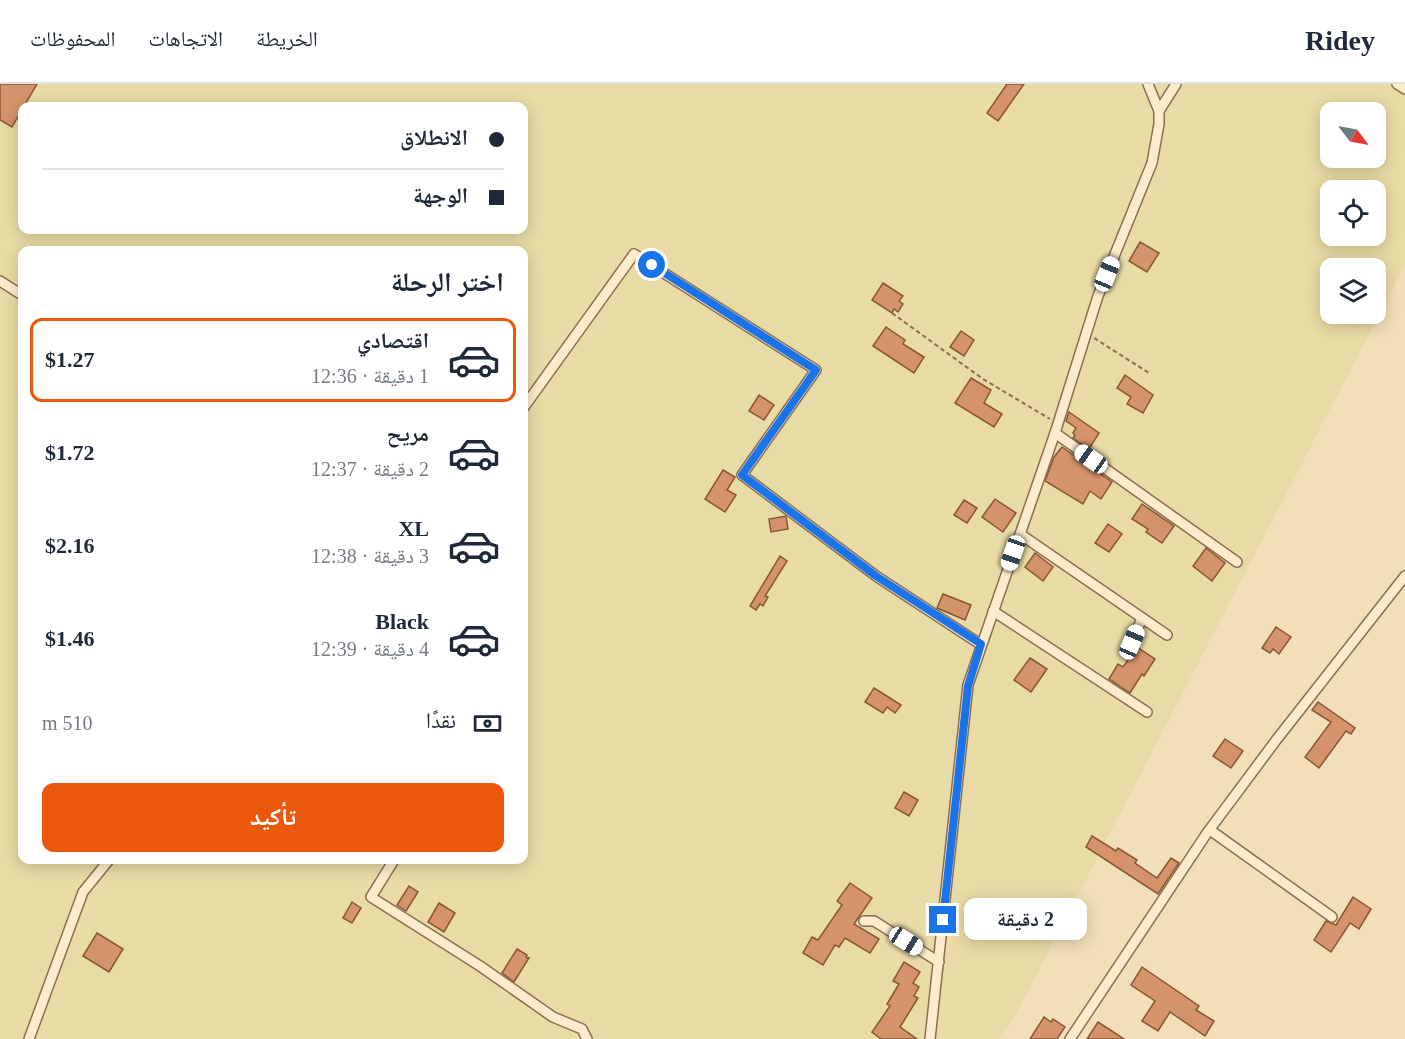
<!DOCTYPE html>
<html lang="ar">
<meta charset="utf-8">
<style>
body{margin:0;font-family:"Times New Roman","Noto Naskh Arabic",serif;background:#f2f2f3;color:#1f2937;direction:rtl;height:100vh;display:flex;flex-direction:column;font-size:22px;white-space:nowrap}
*{box-sizing:border-box;margin:0}
p{font-size:20px;color:#747a83}
.icon{flex:none;width:33px;height:33px;fill:none;stroke:currentColor;stroke-width:2;stroke-linecap:round;stroke-linejoin:round}
.map{position:relative;flex:1;overflow:hidden;direction:ltr}
.panel{position:absolute;left:18px;top:162px;width:510px;height:618px;display:flex;flex-direction:column;background:#fff;border-radius:12px;box-shadow:0 3px 15px #0003;direction:rtl}
.panel>*{flex:none}
.banner{position:absolute;left:18px;top:18px;width:510px;height:132px;border-radius:12px;box-shadow:0 3px 15px #0003;direction:rtl;display:grid;align-content:center;height:132px;padding:0 24px;background:#fff}
.needle{width:39px;rotate:122deg}
.buttons{position:absolute;left:1320px;top:18px;display:grid;gap:12px}
.buttons a{display:grid;place-items:center;width:66px;height:66px;border-radius:12px;background:#fff;box-shadow:0 3px 15px #0003;font-size:30px}
.end{position:absolute;width:27px;height:27px;margin:-14px;border:8px solid #1a73e8;background:#fff;box-shadow:0 0 0 3px #fff}
.from{border-radius:50%}
.bubble{position:absolute;height:42px;border-radius:12px;background:#fff;box-shadow:0 3px 15px #0003;font-size:20px;font-weight:700;line-height:42px;text-align:center;direction:rtl}
.car{position:absolute;width:18px;height:36px;margin:-18px -9px;border-radius:8px;box-shadow:0 0 4px 2px #0007;background:linear-gradient(#fff 24%,#345 0 40%,#fff 0 76%,#345 0 86%,#fff 0)}
.banner b{display:flex;align-items:center;gap:21px;height:57px;font-size:22px}
.banner b+b{border-top:2px solid #e0e1e3}
.banner i{width:15px;height:15px;background:#1f2937}
ul{padding:0;list-style:none}
li{display:flex;align-items:center;gap:18px;height:84px;margin:0 12px 9px;padding:0 12px;border:3px solid transparent;border-radius:12px}
li div{flex:1}
li b{display:block;font-size:22px}
li em{font-style:normal;font-weight:700}
li.on{border-color:#ea580c}
li>.icon{width:54px;height:54px;stroke-width:1.5}
h2{padding:0 24px;font-size:27px;line-height:72px}
.pay{display:flex;align-items:center;gap:15px;height:66px;padding:0 24px;font-size:22px}
.pay p{margin-inline-start:auto}
.button{display:flex;gap:12px;margin-top:auto;padding:12px 24px}
.button a{flex:1;height:69px;border-radius:12px;background:#ea580c;color:#fff;font-size:24px;font-weight:700;line-height:69px;text-align:center}
header{display:flex;align-items:center;gap:36px;box-sizing:border-box;height:84px;padding:0 30px;background:#fff;border-bottom:2px solid #e0e1e3}
header strong{font-size:28px}
nav{display:flex;gap:33px;margin-inline-start:auto;font-size:21px}
.map>svg:first-child{display:block}
.farmland{fill:#e8dba5;fill-rule:evenodd}
.building{fill:#d4936a;stroke:#8a5535;stroke-width:1.5}
.lines{fill:none;stroke-linecap:round;stroke-linejoin:round}
.minor-casing{stroke:#896e52;stroke-width:12}
.path{stroke:#896e52;stroke-width:2;stroke-dasharray:4.5 3;stroke-linecap:butt}
.minor{stroke:#fceccb;stroke-width:9}
.route{stroke:#1a73e8;stroke-width:8}
</style>
<header>
<strong>Ridey</strong>
<nav><a>الخريطة</a><a>الاتجاهات</a><a>المحفوظات</a></nav>
</header>
<div class="map">
<svg width="1405" height="955" viewBox="0 0 1405 955">
<rect width="100%" height="100%" fill="#f2dfb8"/>
<path class="farmland" d="M0,0h1405v181l-390,751 -17,23h-998zM22,22h502v124h-502zM1330,28h46v46h-46zM1330,106h46v46h-46zM22,166h502v610h-502zM1330,184h46v46h-46z"/>
<g class="building">
<polygon points="0,0 37,0 12,43 0,36"/>
<polygon points="1007,0 1024,0 998,37 987,29"/>
<polygon points="1140,158 1159,169 1147,188 1129,177"/>
<polygon points="883,199 903,212 899,217 903,220 898,228 894,225 892,229 872,216"/>
<polygon points="886,243 905,256 903,260 924,273 914,289 873,262"/>
<polygon points="961,247 974,256 964,272 950,263"/>
<polygon points="1125,291 1153,311 1143,329 1127,320 1131,313 1117,304"/>
<polygon points="971,294 991,306 984,319 1002,330 994,343 955,319"/>
<polygon points="759,311 774,321 764,336 749,327"/>
<polygon points="1069,328 1099,349 1089,365 1073,354 1075,351 1073,349 1076,344 1066,337"/>
<polygon points="1062,363 1112,398 1101,415 1090,407 1083,420 1045,397 1054,373"/>
<polygon points="723,386 735,393 727,406 736,411 725,428 705,415"/>
<polygon points="995,415 1016,429 1003,448 982,433"/>
<polygon points="964,416 977,424 967,439 954,431"/>
<polygon points="1142,420 1174,442 1162,459 1146,448 1148,445 1132,435"/>
<polygon points="786,432 788,445 771,448 769,435"/>
<polygon points="1108,440 1122,450 1109,468 1095,459"/>
<polygon points="1206,464 1225,479 1212,497 1193,482"/>
<polygon points="1035,469 1053,483 1043,497 1025,483"/>
<polygon points="780,472 787,477 765,512 768,513 763,522 760,520 756,526 750,522"/>
<polygon points="943,510 971,521 965,536 937,524"/>
<polygon points="1276,543 1291,553 1279,570 1273,565 1270,569 1262,564"/>
<polygon points="1137,563 1155,575 1144,592 1142,590 1130,609 1109,595 1118,580 1123,583"/>
<polygon points="1030,574 1047,585 1031,608 1014,596"/>
<polygon points="874,604 901,621 895,629 887,623 883,629 865,618"/>
<polygon points="1318,618 1355,644 1351,650 1346,647 1319,684 1305,673 1331,638 1312,626"/>
<polygon points="1225,655 1243,667 1231,684 1213,672"/>
<polygon points="904,708 918,716 909,732 895,724"/>
<polygon points="1092,752 1116,767 1118,764 1137,776 1135,779 1157,794 1171,774 1179,779 1158,810 1086,763"/>
<polygon points="850,799 872,814 854,840 879,855 870,869 845,854 839,863 835,861 823,881 803,869 812,853 818,856 842,821 837,817"/>
<polygon points="409,802 418,808 406,827 397,821"/>
<polygon points="1353,813 1371,825 1359,845 1350,839 1331,868 1314,856 1326,837 1336,841"/>
<polygon points="352,818 361,824 352,839 343,834"/>
<polygon points="439,819 455,829 444,848 428,838"/>
<polygon points="97,849 123,865 109,888 83,872"/>
<polygon points="517,865 527,871 526,873 529,874 514,898 502,889"/>
<polygon points="904,878 920,888 913,899 919,903 914,912 918,914 900,943 917,955 881,955 872,948 890,922 887,920 899,900 893,897"/>
<polygon points="1142,883 1199,922 1196,926 1214,937 1205,952 1170,928 1158,947 1142,937 1155,917 1131,901"/>
<polygon points="1044,933 1051,938 1053,935 1065,943 1057,955 1030,955"/>
<polygon points="1098,938 1124,955 1087,955"/>
</g>
<g class="lines">
<g class="minor-casing">
<g id="minor">
<polyline points="1397,0 1405,5"/>
<polyline points="1159,27 1176,0"/>
<polyline points="0,197 22,211"/>
<polyline points="524,323 634,170 816,286 742,391 876,492 980,560"/>
<polyline points="1055,349 1237,478"/>
<polyline points="1020,450 1167,551"/>
<polyline points="993,527 1147,628"/>
<polyline points="1132,558 1142,534"/>
<polyline points="1210,746 1332,833"/>
<polyline points="394,776 371,813 480,882 553,933 582,945 587,955"/>
<polyline points="864,837 874,837 939,878"/>
<polyline points="29,955 83,808 109,776"/>
<polyline points="930,955 968,601 1055,349 1098,212 1152,79 1159,40 1159,27 1148,0"/>
<polyline points="1070,955 1207,749 1277,655 1405,492"/>
</g>
</g>
<g class="path">
<polyline points="892,229 983,295 1050,335"/>
<polyline points="1094,254 1149,289"/>
</g>
<use href="#minor" class="minor"/>
</g>
<g class="lines">
<polyline class="route" points="652,181 816,286 742,391 876,492 981,560 968,602 943,836"/>
</g>
</svg>
<div class="buttons">
<a><svg class="needle" viewBox="-14 -14 28 28"><path d="M0-13l5 13h-10z" fill="#e53935"/><path d="M0 13l5-13h-10z" fill="#747a83"/></svg></a>
<a><svg class="icon" aria-label="locate" viewBox="0 0 24 24"><circle cx="12" cy="12" r="6"/><path d="M12 2v4M12 18v4M2 12h4M18 12h4"/></svg></a>
<a><svg class="icon" aria-label="layers" viewBox="0 0 24 24"><path d="M12 4l9 5-9 5-9-5zM3 14l9 5 9-5"/></svg></a>
</div>
<i class="end from" style="left:652px;top:181px"></i>
<i class="end" style="left:943px;top:836px"></i>
<div class="bubble" style="left:964px;top:814px;width:123px">2 دقيقة</div>
<i class="car" style="left:1107px;top:190px;rotate:22deg"></i>
<i class="car" style="left:1091px;top:375px;rotate:305deg"></i>
<i class="car" style="left:1013px;top:469px;rotate:199deg"></i>
<i class="car" style="left:1132px;top:558px;rotate:23deg"></i>
<i class="car" style="left:906px;top:857px;rotate:122deg"></i>
<div class="banner">
<b><i class="from"></i>الانطلاق</b>
<b><i></i>الوجهة</b>
</div>
<section class="panel">
<h2>اختر الرحلة</h2>
<ul>
<li class="on"><svg class="icon" aria-label="car" viewBox="0 0 24 24"><path d="M5 17H2v-5l4-1 3-4h7l3 4 3 1v5h-3M9 17h6M6 11h13"/><circle cx="7" cy="17" r="2"/><circle cx="17" cy="17" r="2"/></svg><div><b>اقتصادي</b><p>1 دقيقة · 12:36</p></div><em>$1.27</em></li>
<li><svg class="icon" aria-label="car" viewBox="0 0 24 24"><path d="M5 17H2v-5l4-1 3-4h7l3 4 3 1v5h-3M9 17h6M6 11h13"/><circle cx="7" cy="17" r="2"/><circle cx="17" cy="17" r="2"/></svg><div><b>مريح</b><p>2 دقيقة · 12:37</p></div><em>$1.72</em></li>
<li><svg class="icon" aria-label="car" viewBox="0 0 24 24"><path d="M5 17H2v-5l4-1 3-4h7l3 4 3 1v5h-3M9 17h6M6 11h13"/><circle cx="7" cy="17" r="2"/><circle cx="17" cy="17" r="2"/></svg><div><b>XL</b><p>3 دقيقة · 12:38</p></div><em>$2.16</em></li>
<li><svg class="icon" aria-label="car" viewBox="0 0 24 24"><path d="M5 17H2v-5l4-1 3-4h7l3 4 3 1v5h-3M9 17h6M6 11h13"/><circle cx="7" cy="17" r="2"/><circle cx="17" cy="17" r="2"/></svg><div><b>Black</b><p>4 دقيقة · 12:39</p></div><em>$1.46</em></li>
</ul>
<div class="pay"><svg class="icon" aria-label="cash" viewBox="0 0 24 24"><path d="M3 7h18v10H3z"/><circle cx="12" cy="12" r="2"/></svg>نقدًا<p>510 m</p></div>
<div class="button"><a>تأكيد</a></div>
</section>
</div>
